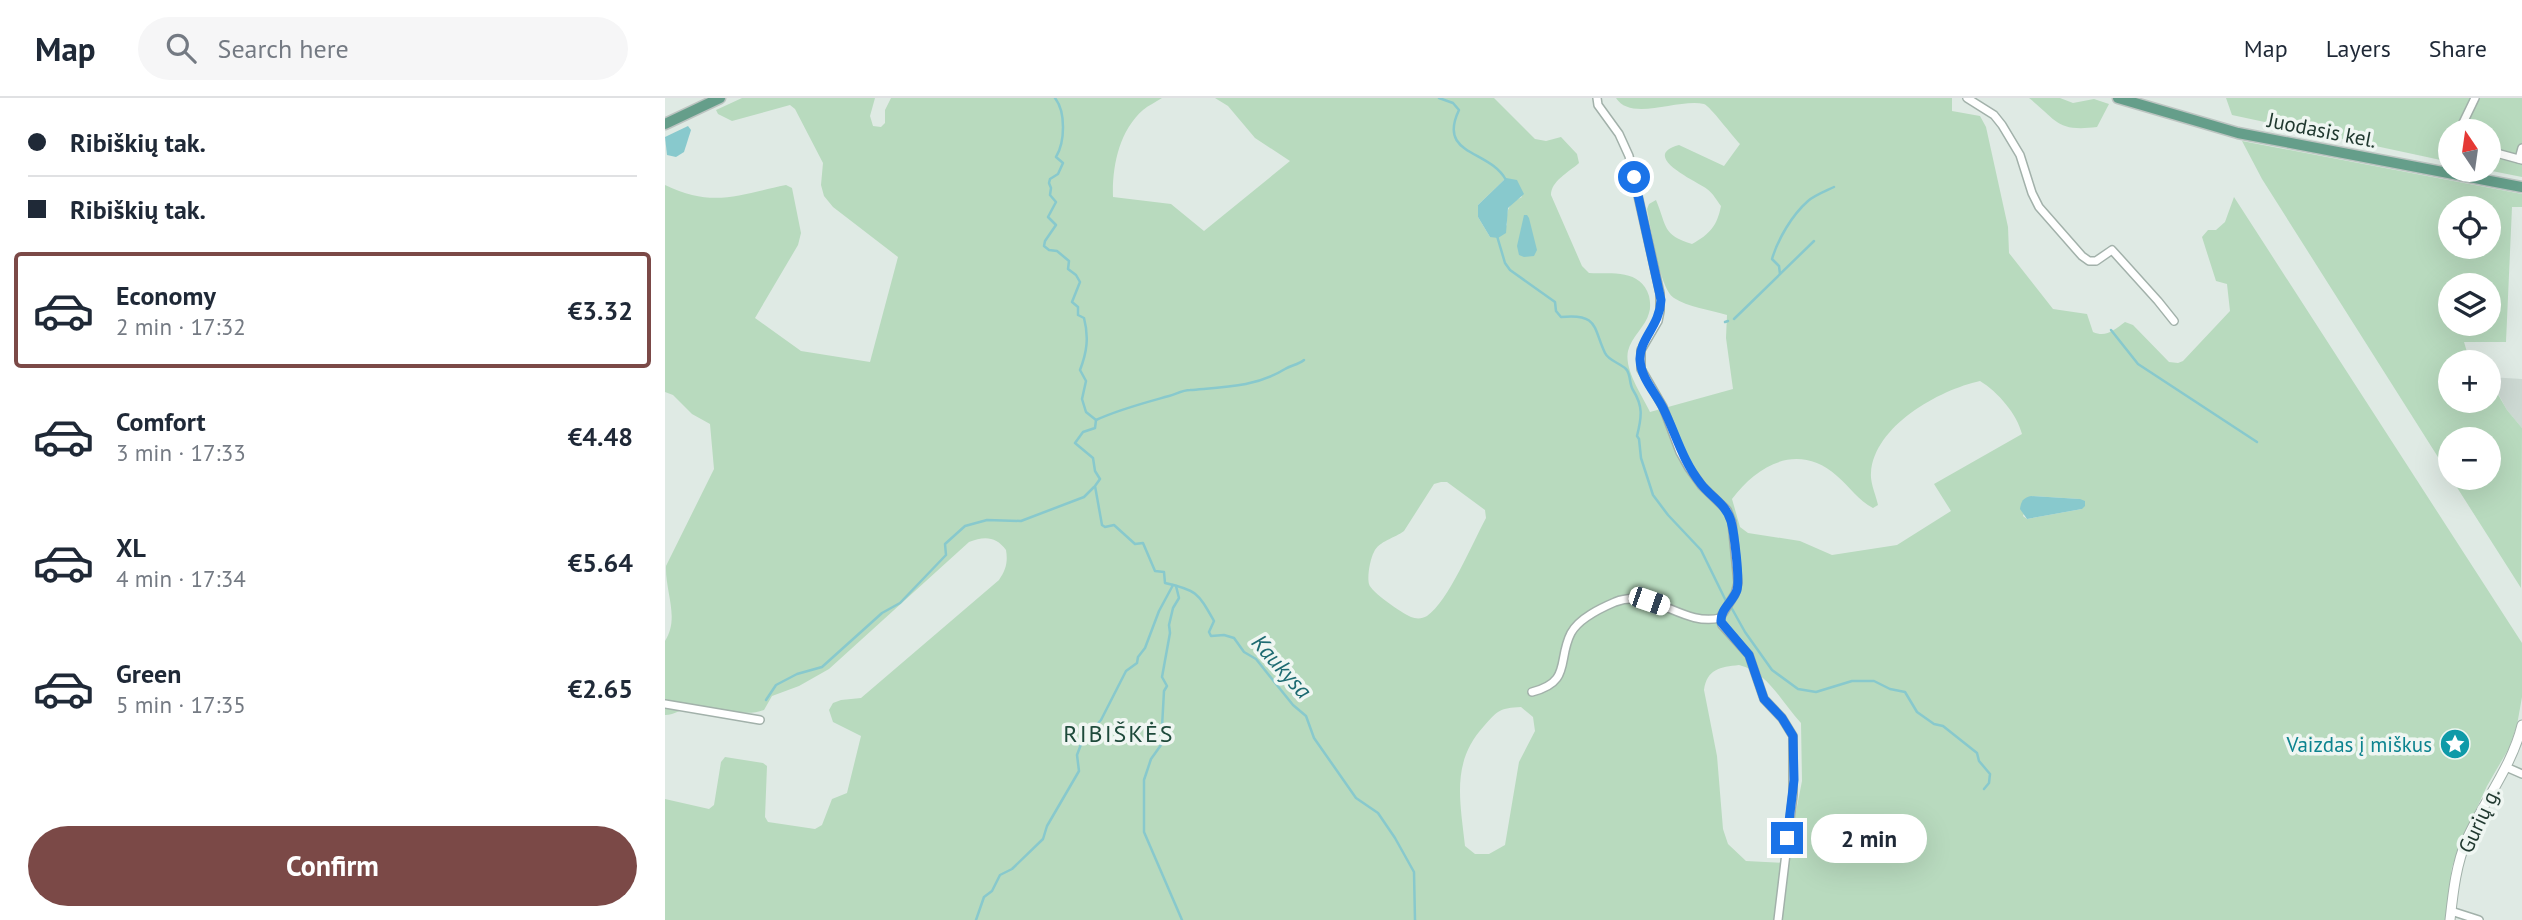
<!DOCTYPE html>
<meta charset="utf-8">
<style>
body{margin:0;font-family:"PT Sans",sans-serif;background:#f6f6f7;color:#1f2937;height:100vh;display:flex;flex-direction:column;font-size:26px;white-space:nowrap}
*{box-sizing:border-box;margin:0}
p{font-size:23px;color:#747a83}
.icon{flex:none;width:38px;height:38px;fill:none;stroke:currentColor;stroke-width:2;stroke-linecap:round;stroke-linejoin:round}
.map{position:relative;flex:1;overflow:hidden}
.side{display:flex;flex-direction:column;background:#fff;width:665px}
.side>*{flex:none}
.top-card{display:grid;align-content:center;height:154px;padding:0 28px;background:#fff}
.needle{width:46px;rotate:347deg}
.controls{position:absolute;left:1773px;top:21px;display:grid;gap:14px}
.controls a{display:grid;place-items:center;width:63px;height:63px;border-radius:50%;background:#fff;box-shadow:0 7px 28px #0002;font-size:35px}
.end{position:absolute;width:32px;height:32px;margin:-16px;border:9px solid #1a73e8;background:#fff;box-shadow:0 0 0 4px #fff}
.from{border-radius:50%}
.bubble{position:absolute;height:49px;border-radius:24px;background:#fff;box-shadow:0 7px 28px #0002;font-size:23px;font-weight:700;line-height:49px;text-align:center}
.car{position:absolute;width:21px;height:42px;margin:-21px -10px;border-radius:9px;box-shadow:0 0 5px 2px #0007;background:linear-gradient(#fff 24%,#345 0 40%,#fff 0 76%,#345 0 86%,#fff 0)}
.top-card b{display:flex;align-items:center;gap:24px;height:66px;font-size:26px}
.top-card b+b{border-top:2px solid #e0e1e3}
.top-card i{width:18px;height:18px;background:#1f2937}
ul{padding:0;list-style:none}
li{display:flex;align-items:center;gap:21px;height:116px;margin:0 14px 10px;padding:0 14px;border:4px solid transparent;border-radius:7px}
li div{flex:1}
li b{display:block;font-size:26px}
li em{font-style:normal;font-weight:700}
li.current{border-color:#7b4947}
li>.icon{width:63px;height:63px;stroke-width:1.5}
.primary-button{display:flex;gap:14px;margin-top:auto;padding:14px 28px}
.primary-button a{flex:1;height:80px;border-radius:42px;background:#7b4947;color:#fff;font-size:28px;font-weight:700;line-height:80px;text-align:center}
header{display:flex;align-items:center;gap:42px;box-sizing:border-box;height:98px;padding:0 35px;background:#fff;border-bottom:2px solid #e0e1e3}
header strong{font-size:33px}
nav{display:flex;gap:38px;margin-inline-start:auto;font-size:24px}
.search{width:490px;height:63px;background:#f6f6f7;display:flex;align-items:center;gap:18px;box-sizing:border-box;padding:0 24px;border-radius:38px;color:#747a83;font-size:26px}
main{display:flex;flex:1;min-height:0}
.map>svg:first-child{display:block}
.built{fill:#cdd9d3}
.green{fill:#b8dabe;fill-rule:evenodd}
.water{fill:#88c9cd}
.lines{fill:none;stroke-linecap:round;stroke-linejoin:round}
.stream{stroke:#88c9cd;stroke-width:2.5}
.minor-casing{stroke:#a2b1aa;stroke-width:10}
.tertiary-casing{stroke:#a2b1aa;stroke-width:11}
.primary-casing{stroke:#bcc4c1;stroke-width:13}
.minor{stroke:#fff;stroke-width:7}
.tertiary{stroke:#fff;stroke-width:9}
.primary{stroke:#659e8a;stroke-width:10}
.route{stroke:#1a73e8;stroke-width:9}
.labels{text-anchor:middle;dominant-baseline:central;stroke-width:7;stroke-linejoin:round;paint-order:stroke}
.street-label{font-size:21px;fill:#213930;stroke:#eff6f2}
.culture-label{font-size:21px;fill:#0d838f;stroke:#eff6f2;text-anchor:end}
.water-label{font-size:23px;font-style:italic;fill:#1e6b72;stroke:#eff6f2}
.quarter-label{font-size:24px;letter-spacing:2px;fill:#1e4a3b;stroke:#eff6f2}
</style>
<header>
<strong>Map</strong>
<div class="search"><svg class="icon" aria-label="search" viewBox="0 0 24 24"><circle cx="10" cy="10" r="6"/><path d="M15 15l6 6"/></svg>Search here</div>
<nav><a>Map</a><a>Layers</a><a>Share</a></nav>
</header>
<main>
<section class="side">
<div class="top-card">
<b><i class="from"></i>Ribiškių tak.</b>
<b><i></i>Ribiškių tak.</b>
</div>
<ul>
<li class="current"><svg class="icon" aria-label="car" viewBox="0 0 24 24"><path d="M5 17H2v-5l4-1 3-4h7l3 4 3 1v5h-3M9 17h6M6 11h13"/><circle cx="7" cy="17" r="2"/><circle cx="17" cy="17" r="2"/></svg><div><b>Economy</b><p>2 min · 17:32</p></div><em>€3.32</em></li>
<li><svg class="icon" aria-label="car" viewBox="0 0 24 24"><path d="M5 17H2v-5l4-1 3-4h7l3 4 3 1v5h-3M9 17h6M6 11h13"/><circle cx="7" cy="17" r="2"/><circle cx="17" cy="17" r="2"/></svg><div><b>Comfort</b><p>3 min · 17:33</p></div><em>€4.48</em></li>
<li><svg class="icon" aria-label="car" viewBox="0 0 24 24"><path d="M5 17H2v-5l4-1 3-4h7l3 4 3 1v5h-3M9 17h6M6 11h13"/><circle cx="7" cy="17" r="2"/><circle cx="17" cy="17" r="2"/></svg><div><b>XL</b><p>4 min · 17:34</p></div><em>€5.64</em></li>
<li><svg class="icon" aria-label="car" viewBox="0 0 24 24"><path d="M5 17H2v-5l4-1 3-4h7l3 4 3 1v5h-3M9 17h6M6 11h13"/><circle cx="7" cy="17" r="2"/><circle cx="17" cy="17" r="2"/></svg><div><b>Green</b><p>5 min · 17:35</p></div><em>€2.65</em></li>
</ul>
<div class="primary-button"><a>Confirm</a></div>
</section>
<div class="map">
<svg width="1857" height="822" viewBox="0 0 1857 822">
<rect width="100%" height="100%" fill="#dfeae4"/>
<polygon class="built" points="1824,279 1857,281 1857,330 1842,312"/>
<g class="green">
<path d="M77,0h133l-5,18 3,10 8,1 4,-4v-13l6,-12h271c-6,4 -13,7 -19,12 -24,21 -31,57 -30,87l58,7 33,27 86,-70 -35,-23 -27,-32 -13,-8h279l41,41 11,2 15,-4 16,17 2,9c-10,9 -28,18 -28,32l31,71 7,7c23,1 52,-4 60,23 1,5 2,11 0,17 -3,13 -18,24 -21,38 -4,19 14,44 22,61l83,-23 -7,-51 1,-23c-16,-5 -40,-8 -53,-17 -15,-10 -23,-70 -27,-89l2,-5 7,-4c11,26 6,35 36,44 18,-10 25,-18 29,-38 -4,-5 -8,-13 -14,-17 -9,-7 -69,-33 -28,-44l45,21 16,-22c-8,-8 -29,-37 -36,-40 -25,-6 -73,18 -88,-6h336v13l28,5 6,11 22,100 1,26 44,56 34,5 6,18c13,6 21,-2 32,-10l8,3 36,37 9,1 5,-2 47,-50 -3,-27 -11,-3 -14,-44 6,-7h8l9,-8 9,-25 288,446v54l-5,28 -8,23 -22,38 -27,58 -8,23 -7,53h-1780v-121l44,10 5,-4 7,-43 4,-5 38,6 4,3 -2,51 3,5 47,7 7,-4 10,-26 15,-6 14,-57 -28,-14 -4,-12 4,-7 8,-3 20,-2 138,-118c7,-10 9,-18 7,-30 -10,-14 -22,-14 -37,-8l-140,127 -30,17 -27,10 -8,14c-25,9 -49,-7 -72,-3 -10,1 -17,8 -27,8v-74c15,-23 0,-49 1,-75l48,-97 -4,-45 -18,-10 -19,-19 -8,-3v-207c48,23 73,10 121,0l6,3 9,45 -3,12 -43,73 46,33 69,11 28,-105 -65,-50 -9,-11 -3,-11 2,-22 -28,-54 -5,-4 -58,16 -14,-7 -2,-4zM841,80l16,19c-14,6 -16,14 -15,28l-17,12 -12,-20v-12zM1315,283c18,11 37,33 42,53l-88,50 17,27 -54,34 -65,10 -32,-14 -52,-8 -8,-6 -8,-28c26,-35 67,-57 105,-23 12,10 22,25 36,32l5,-3c-2,-10 -8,-22 -7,-32 3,-47 68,-83 109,-92zM776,384h6l38,28 1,8c-13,24 -38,84 -59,98 -5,3 -11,3 -16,1 -9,-4 -40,-25 -42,-33 -2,-7 1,-25 5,-32 5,-11 21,-14 30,-21l30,-47zM1366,398l49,3 2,10 -55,10 -4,-3zM1074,567c29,7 43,38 62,58l1,58 -16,82 -40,-2 -18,-17 -5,-15 -6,-73 -13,-66c3,-21 16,-23 35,-25zM856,609l12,10 2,14 -16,31 -14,83 -16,9h-14l-10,-8c-5,-46 -14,-84 19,-120 14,-16 16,-18 37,-19z"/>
<path d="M1364,0h31l13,5 21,-4 15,5 -12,23c-41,5 -40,-7 -68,-29z"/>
<polygon points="1561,0 1857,0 1857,79 1822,72 1824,33 1785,33 1785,64 1567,17"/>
<path d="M1577,43l280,53v13h-10l-6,135h-42l3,10 8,10h-25v39h39v-22l18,31 15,18 -1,160 -70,-110h38v-39h-39v37l-188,-297zM1785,110h39v39h-39zM1785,187h39v39h-39z"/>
</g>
<g class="water">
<polygon points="23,28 26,32 19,54 11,59 2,57 0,39"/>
<polygon points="841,80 852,82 859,96 843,110 841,135 833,140 825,139 813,119 813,107"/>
<polygon points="859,117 862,117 864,120 872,152 869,158 859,159 854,157 852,148"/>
<path d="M1366,398l49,3 5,2v5l-3,3 -55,10 -7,-10c1,-8 3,-11 11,-13z"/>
</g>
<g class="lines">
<g class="stream">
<path d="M390,0c11,14 10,44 1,59l7,6 -5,11 -8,5 -1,4 2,5 -1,7 6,7 -8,15 8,8 -11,16 -1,5 5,4 8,1 12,10 -1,8 8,6 4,7 -8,20 6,5v8l6,3c5,19 3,34 -4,52l6,11 -4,18 4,13 10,8 -1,8 -12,4 -8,11 18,15 2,13 5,8 -5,7 7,39 3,2 9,-2 21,19 8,-1 12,28 9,1 1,11c32,7 33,10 49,38l-5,11 2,4 13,-1 10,3 10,14 12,7 37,46 13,11 8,22 42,60 22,15 17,25 19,34 1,48"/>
<path d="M774,0l14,5 6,7c-22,46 30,39 47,70"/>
<path d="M832,138l8,27 5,7 45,32 1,9 5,6c38,-4 32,11 44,36 4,8 15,10 21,16 5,5 3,15 7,21 10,16 9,26 4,46l2,3 2,19 12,37 15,20 33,35 25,51"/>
<path d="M1115,176l-1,-8 -7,-7c6,-20 20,-44 36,-58 7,-6 18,-10 26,-14"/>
<polyline points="1069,221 1149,143"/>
<polyline points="1060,224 1063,223"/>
<polyline points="1446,232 1473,266 1592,344"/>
<path d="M431,322c24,-11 48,-17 73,-24 7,-2 14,-6 21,-6 34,-3 66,-3 95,-21 6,-4 13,-4 19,-9"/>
<polyline points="511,488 514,500 508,510 504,527 505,535 497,579 502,588 499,593 496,647 486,661 479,682 479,734 517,822"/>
<polyline points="1066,509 1080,534 1107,572 1133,591 1151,594 1187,583 1209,583 1225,591 1240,594 1252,614 1269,626 1278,628 1312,655 1314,663 1325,676 1324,685 1319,691"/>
<polyline points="101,602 111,587 132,576 157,569 217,515 235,505 281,457 280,446 300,428 322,422 356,423 419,399 429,389"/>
<polyline points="311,822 319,799 327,793 335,777 347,771 378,741 382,728 414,673 412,657 418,641 436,622 461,573 472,565 473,559 480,550 494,513 508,487"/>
</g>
<g class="minor-casing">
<g id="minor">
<polyline points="932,0 933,7 954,36 964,58 995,195 995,213 993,223 976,252 976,271 998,309 1015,354 1024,370 1037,388 1062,412 1067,424 1073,485 1070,496 1055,520"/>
<polyline points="1302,0 1329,17 1337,27 1355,57 1367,95 1374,109 1417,158 1424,163 1431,163 1447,152 1493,203 1509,223"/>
<polyline points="1797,33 1797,27 1810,0"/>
<polyline points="1824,53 1857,62"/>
<polyline points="1854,61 1857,50"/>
<polyline points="1055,520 1057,527 1084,557 1099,601 1117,620 1128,638 1128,697 1113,822"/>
<path d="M867,594c40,-10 25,-32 39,-59 8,-15 30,-25 44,-31 38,-15 67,25 105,16"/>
<polyline points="0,606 95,622"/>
<polyline points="1841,669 1857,676"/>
<polyline points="1786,813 1814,822"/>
</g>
</g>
<g class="tertiary-casing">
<path id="tertiary" d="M1785,822c3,-27 6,-56 17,-81 17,-38 45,-73 55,-114"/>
</g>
<g class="primary-casing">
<g id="primary">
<polyline points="1453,0 1573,35 1857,89"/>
<polyline points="0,26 55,0"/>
</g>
</g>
<use href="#minor" class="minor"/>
<use href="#tertiary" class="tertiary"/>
<use href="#primary" class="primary"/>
</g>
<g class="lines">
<path class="route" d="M969,79l27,123c-1,26 -22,39 -21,60 1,18 15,32 23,48 13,26 19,52 38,76 10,13 25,20 30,37 3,11 9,58 6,69 -4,12 -17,19 -16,32l28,33 15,44 18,19 11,18 1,44 -7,58"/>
</g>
<defs>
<g id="sight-disc" transform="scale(1.575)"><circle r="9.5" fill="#0f9aa8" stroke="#eff6f2"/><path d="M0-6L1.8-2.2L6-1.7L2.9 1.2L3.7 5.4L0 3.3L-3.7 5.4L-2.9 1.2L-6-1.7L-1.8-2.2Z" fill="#fff"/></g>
</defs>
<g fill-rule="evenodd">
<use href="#sight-disc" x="1790" y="646"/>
</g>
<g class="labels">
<g class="street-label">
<text transform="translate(1657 32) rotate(11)">Juodasis kel.</text>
<text transform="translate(1814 722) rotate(-65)">Gurių g.</text>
</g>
<g class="culture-label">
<text x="1767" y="646">Vaizdas į miškus</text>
</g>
<g class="water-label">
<text transform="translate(617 568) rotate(48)">Kaukysa</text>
</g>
<g class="quarter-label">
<text x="454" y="635">RIBIŠKĖS</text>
</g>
</g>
</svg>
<div class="controls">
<a><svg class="needle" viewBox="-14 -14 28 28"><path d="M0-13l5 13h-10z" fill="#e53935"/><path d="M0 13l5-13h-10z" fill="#747a83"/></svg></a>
<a><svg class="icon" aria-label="locate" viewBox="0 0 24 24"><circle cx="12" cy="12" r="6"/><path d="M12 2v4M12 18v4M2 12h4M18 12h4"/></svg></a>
<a><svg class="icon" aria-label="layers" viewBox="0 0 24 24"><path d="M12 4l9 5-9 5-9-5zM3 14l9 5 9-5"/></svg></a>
<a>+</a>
<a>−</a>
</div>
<i class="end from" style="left:969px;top:79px"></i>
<i class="end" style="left:1122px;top:740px"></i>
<div class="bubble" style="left:1146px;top:716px;width:116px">2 min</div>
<i class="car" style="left:984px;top:503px;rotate:109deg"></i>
</div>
</main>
